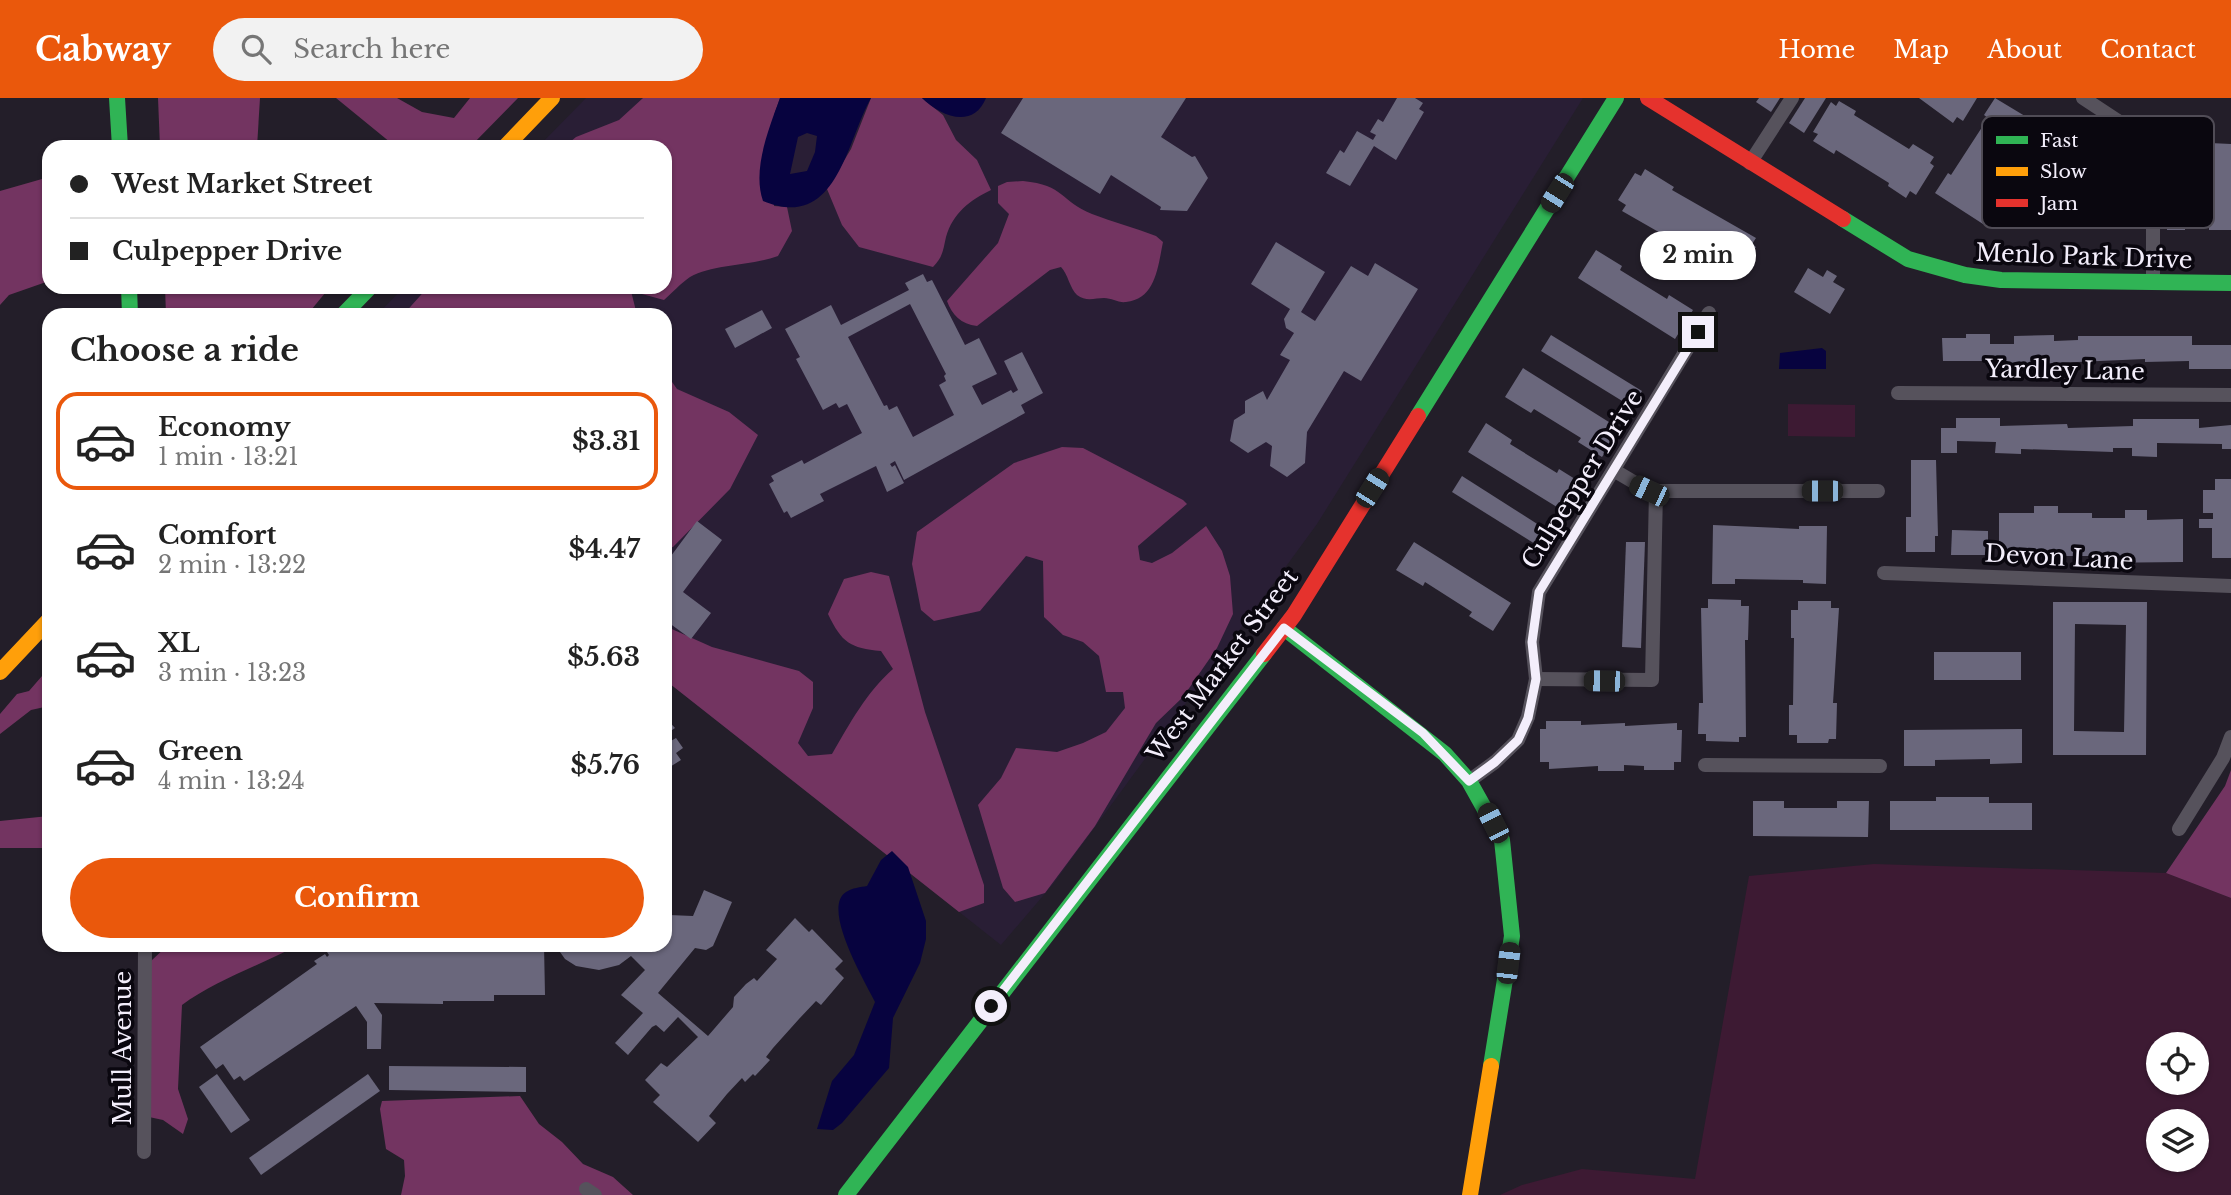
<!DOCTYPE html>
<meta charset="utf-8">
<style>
body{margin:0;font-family:"Libre Baskerville",serif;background:#f2f2f2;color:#222;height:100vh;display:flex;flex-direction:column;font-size:26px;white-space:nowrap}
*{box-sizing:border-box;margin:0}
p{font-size:23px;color:#767676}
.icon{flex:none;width:38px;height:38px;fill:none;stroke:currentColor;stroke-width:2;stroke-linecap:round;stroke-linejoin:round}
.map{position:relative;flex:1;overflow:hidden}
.sheet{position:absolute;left:42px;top:210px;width:630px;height:644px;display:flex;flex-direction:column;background:#fff;border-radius:21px;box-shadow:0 2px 5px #0004}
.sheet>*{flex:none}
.guide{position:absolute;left:42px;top:42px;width:630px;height:154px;border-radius:21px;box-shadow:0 2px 5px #0004;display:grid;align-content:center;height:154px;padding:0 28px;background:#fff}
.tools{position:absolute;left:2146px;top:934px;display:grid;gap:14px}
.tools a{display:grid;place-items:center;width:63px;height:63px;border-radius:50%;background:#fff;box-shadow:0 2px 5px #0004;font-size:35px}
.end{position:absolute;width:32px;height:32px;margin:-16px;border:9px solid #f3eefb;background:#111;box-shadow:0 0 0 4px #111}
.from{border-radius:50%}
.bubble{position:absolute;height:49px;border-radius:24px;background:#fff;box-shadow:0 2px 5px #0004;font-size:23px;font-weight:800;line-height:49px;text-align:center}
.car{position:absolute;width:21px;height:42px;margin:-21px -10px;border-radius:9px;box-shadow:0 0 5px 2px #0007;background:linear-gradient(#222 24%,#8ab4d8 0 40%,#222 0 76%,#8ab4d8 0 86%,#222 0)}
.guide b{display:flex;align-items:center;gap:24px;height:66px;font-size:26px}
.guide b+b{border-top:2px solid #e0e0e0}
.guide i{width:18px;height:18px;background:#222}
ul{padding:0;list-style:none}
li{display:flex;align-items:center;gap:21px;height:98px;margin:0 14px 10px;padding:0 14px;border:4px solid transparent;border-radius:21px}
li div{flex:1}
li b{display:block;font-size:26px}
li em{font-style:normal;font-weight:800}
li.selected{border-color:#ea580c}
li>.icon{width:63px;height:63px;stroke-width:1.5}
h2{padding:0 28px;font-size:32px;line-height:84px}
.button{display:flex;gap:14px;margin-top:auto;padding:14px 28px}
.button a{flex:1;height:80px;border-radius:42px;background:#ea580c;color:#fff;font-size:28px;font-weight:800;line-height:80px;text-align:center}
header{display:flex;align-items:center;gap:42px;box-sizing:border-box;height:98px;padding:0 35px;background:#ea580c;color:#fff}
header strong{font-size:33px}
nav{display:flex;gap:38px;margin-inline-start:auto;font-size:24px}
.search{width:490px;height:63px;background:#f2f2f2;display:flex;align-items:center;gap:18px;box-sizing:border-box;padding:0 24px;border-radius:38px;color:#767676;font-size:26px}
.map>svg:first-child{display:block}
.built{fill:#291e35}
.green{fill:#3d1a33;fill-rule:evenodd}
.forest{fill:#733461}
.water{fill:#07033f;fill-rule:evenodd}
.building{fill:#6a677c;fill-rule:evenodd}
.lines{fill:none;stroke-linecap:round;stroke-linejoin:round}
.street{stroke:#56525c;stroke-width:14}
.fast{stroke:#30b455;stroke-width:16}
.slow{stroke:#ff9f0a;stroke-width:16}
.jam{stroke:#e5322d;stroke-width:16}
.route{stroke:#f3eefb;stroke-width:9}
.labels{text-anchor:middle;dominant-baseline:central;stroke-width:7;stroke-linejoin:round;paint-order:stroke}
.street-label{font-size:24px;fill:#f3eefb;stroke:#0a070f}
.key{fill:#0a070f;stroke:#504c56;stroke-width:2}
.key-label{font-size:19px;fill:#f3eefb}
</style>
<header>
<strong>Cabway</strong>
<div class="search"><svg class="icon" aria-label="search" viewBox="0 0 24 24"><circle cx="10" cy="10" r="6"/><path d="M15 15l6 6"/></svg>Search here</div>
<nav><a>Home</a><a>Map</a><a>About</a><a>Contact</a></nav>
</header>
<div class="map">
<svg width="2231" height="1097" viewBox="0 0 2231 1097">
<rect width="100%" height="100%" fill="#231e29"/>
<polygon class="built" points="586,0 1583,0 1317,426 1054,785 1001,847 665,582 665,217 377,217 404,189 665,189 665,49 538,49"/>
<g class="green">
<polygon points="1788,306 1855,307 1855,339 1788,338"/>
<path d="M1874,766l292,9 65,25v297h-731l22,-10 60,-16 113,10 54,-303zM2158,947h38v38h-38zM2158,1024h38v38h-38z"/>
</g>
<g class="forest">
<polygon points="158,0 260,0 257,49 160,49"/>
<polygon points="336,0 397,0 422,14 454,20 470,0 518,0 470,49 396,49"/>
<path d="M643,0h137l-6,17v91l13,1 5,24 -14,25c-27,10 -64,8 -88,21 -9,6 -18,16 -26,23l-33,-9 6,24h-234l25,-28h237v-140h-101l12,-10 43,-17z"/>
<path d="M871,0h51l21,17 13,25 21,20 14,30c-21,10 -38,23 -45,47 -3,13 -3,20 -13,30l-74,-20 -17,-22 -15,-36 24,-40z"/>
<polygon points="49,79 49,183 9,197 0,207 0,93"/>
<path d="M1023,83c42,4 37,20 69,33 21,8 43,14 64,22l7,6c-5,24 -7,57 -37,60 -8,1 -14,-4 -22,-4 -9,0 -18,4 -27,-3 -7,-6 -9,-21 -16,-28l-11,3 -73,56c-16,-2 -25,-11 -30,-25l51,-58 11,-29 -11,-11v-17l9,-4z"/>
<polygon points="165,189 330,189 307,217 166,217"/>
<polygon points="665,274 677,291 729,314 758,337 730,391 673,449 665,451"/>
<polygon points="1062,349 1083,350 1183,402 1187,406 1138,448 1140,462 1152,465 1172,455 1206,428 1222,453 1230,478 1233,516 1217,550 1183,599 1156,625 1095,728 1045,795 1015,804 1003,790 978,707 1001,680 1016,650 1057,654 1083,645 1106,634 1125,610 1123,594 1106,594 1099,558 1083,544 1063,537 1044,519 1043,463 1026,458 980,513 934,523 921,512 912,466 917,434 1014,365"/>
<path d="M871,474l18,4 36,136 59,173v18l-25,9 -294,-232v-54l47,21 87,24 14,11v26l-15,35 10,13 24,-2c18,-31 34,-61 61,-85l-12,-18c-31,-3 -39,-8 -53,-37l16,-35z"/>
<polygon points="49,570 49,608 31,612 0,636 0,616 17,596 29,593"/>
<polygon points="2231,672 2231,800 2166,775 2225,688"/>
<polygon points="49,718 49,750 0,750 0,723"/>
<path d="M168,847h130c-37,20 -84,36 -116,60l-4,84 10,30 -5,15 -20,-14 -14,-3 2,-156z"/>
<polygon points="520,998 539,1026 562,1044 583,1066 613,1079 633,1097 401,1097 405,1078 404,1062 386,1051 380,1011 382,1003"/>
</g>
<g class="water">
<path d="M780,0h91c-25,44 -34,134 -108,103 -11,-31 6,-73 17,-103zM807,35l10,3 -2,16 -8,19 -17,3 8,-37z"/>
<path d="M922,0h64c-13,32 -46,18 -64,0z"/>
<polygon points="1822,250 1826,253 1826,271 1779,271 1780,255"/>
<path d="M892,753l16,16 18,54v18l-6,24 -27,55 -4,50 -47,55 -9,7 -16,-1 15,-48 22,-26 21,-53c-10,-20 -54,-94 -29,-110 6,-4 15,-5 21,-6l14,-26z"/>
</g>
<g class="building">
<polygon points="1023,0 1186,0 1161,39 1192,59 1195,58 1208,80 1187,113 1160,112 1161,109 1111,77 1100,96 1001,35"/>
<polygon points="1397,0 1415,0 1423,5 1419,11 1424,14 1396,62 1374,48 1350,88 1326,75 1340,52 1344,55 1357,33 1373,42 1376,37 1370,34 1378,21 1383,24"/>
<polygon points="1759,0 1780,0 1771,14 1756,4"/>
<polygon points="1805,0 1826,0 1804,35 1789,25"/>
<polygon points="1919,0 1977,0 1963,23 1957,19 1953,25"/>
<polygon points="1995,0 2045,30 1996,101 1998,103 1983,126 1935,95 1948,75 1951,77 1988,20 1984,17"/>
<polygon points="1839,3 1856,13 1854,17 1909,51 1913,46 1934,59 1930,65 1934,68 1916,97 1910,93 1906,100 1888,88 1889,85 1836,52 1834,56 1813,43 1818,36 1813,34 1831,4 1836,8"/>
<rect x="2167" y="42" width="18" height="90"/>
<polygon points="2075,44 2104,44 2103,131 2075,130"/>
<polygon points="2210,45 2231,46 2231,132 2209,132"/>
<polygon points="1645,71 1674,89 1672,92 1756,140 1752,146 1756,149 1739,177 1732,173 1728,180 1702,163 1704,160 1622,113 1626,107 1618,102 1635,75 1641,78"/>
<polygon points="1276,144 1325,174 1301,214 1315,223 1351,168 1368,178 1375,165 1418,191 1361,283 1344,273 1307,334 1305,365 1287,379 1270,368 1272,348 1266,344 1248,355 1230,343 1234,322 1245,315 1245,303 1263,293 1267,302 1290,262 1280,257 1294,235 1286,230 1284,221 1290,211 1251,186"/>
<polygon points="1596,152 1622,168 1620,172 1667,201 1669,197 1693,212 1675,241 1578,180"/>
<polygon points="1808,170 1823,179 1827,172 1837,178 1833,184 1845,191 1830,216 1794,194"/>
<path d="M923,176l4,8 5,-2 33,65 14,-7 18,36 -25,12 10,19 29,-15 2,3 5,-3 -14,-29 18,-9 21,41 -22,12 4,8 -121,67 -9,-19 -5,3 2,3 3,-2 9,18 -17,9 -11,-26 -56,28 4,7 -33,17 -4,-7 -3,2 -15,-29 5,-3 -3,-5 31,-16 2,4 58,-31 -15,-29 -8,4 -3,-5 -13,7 -27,-51 4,-2 -15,-28 46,-24 10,20 68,-35 -4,-7zM910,206l36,70 -2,2 2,5 -7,4 15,30 -41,22 -16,-31 -8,4 -2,-5 -3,1 -36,-69z"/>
<polygon points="762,212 772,230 735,250 725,231"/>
<polygon points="1966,236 1990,236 1990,246 2014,246 2014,238 2054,237 2054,243 2078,242 2078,238 2192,238 2192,247 2231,247 2231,271 2189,271 2189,263 2145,264 2145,261 1990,268 1990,263 1943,263 1942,240 1966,240"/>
<polygon points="1551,237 1642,293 1632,309 1541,253"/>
<polygon points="1523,270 1620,331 1602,359 1578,344 1581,340 1534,311 1531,315 1505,299"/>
<polygon points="1956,320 2000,320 2000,328 2067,326 2068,330 2133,328 2133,321 2199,321 2199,330 2231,327 2231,351 2222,351 2222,346 2157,345 2157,359 2132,358 2132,350 2113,350 2113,354 2021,351 2021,356 1995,355 1996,344 1957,343 1957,355 1941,355 1941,330 1956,330"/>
<polygon points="1486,325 1512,342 1510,346 1557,375 1559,371 1583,386 1565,414 1468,354"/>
<polygon points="1911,362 1936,362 1938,438 1935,438 1935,454 1906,454 1906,419 1911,419"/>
<polygon points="1462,378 1553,436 1543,451 1452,394"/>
<polygon points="2215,381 2231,381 2231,460 2212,460 2212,430 2199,430 2199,421 2213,421 2213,415 2203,415 2203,392 2215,392"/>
<polygon points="2034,408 2058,408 2058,415 2092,415 2092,420 2125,420 2125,412 2147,412 2147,422 2183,421 2183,464 2090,465 2090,458 1999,458 1999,415 2034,415"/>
<polygon points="697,423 722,442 683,494 711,515 691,541 665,522 665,466"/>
<polygon points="1713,427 1799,431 1799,428 1827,428 1826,486 1803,485 1803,482 1735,481 1735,486 1712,486"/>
<polygon points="1952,432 1988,433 1988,457 1951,457"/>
<polygon points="1414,444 1511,505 1493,533 1469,518 1472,514 1425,484 1423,488 1396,472"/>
<polygon points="1626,444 1645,444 1641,550 1622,549"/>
<polygon points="1708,501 1741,502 1741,508 1749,508 1748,542 1745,542 1746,639 1739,639 1739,644 1706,643 1706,636 1698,636 1699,605 1703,605 1701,510 1708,510"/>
<polygon points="1798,503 1831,503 1831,510 1839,510 1833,605 1837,605 1836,641 1829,641 1828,645 1797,645 1797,637 1789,637 1789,607 1793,607 1794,540 1791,540 1791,512 1798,512"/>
<path d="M2053,504h94l-1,153h-93zM2075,526l51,1 -2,107 -50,-1z"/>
<rect x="1934" y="554" width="87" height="28"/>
<polygon points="665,619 675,630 665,637"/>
<polygon points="1546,623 1581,623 1581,627 1625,625 1625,628 1677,625 1677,632 1682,632 1681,664 1674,664 1674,672 1644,672 1644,668 1624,667 1624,673 1598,673 1598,668 1549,671 1549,664 1540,664 1540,631 1546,631"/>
<polygon points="2022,631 2022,665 1990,666 1990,661 1935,662 1935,668 1904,668 1904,632"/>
<polygon points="665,638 669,644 676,640 683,650 676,655 681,662 665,672"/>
<polygon points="1936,699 1989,699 1989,705 2032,705 2032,732 1890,732 1890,703 1936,703"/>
<polygon points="1753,703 1784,703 1784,710 1837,710 1837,703 1869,703 1868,739 1753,738"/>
<polygon points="704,792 732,804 713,848 706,852 695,850 658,895 708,938 733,909 734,899 746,886 754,880 757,883 777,861 766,852 795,820 809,834 812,831 843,863 835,871 844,880 821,907 816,903 799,921 773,950 766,959 770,962 755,978 753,976 745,984 742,980 727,996 709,1018 716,1025 698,1044 653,1004 660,997 645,982 661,965 667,969 698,939 678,919 664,934 656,927 652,929 628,957 615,945 643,915 621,897 645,872 631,858 619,867 599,872 576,868 565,861 555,847 665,847 665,796 669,801 669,817 693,818"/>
<polygon points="333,847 409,847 409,850 515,850 515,847 544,847 545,897 494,897 494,903 443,903 443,906 374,905 382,917 381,951 367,951 367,924 356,908 244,983 240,978 234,982 223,966 216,971 200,949 317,866 314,863 325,856 327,859 329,857 327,854"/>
<polygon points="389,968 526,969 526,994 389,992"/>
<polygon points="217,976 250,1022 231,1035 199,989"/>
<polygon points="368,976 380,993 261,1077 249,1060"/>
</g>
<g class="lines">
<g class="street">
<polyline points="2083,0 2153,46 2153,183"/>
<polyline points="1750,65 1792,0"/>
<polyline points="1898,295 2231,297"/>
<polyline points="1615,373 1649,393 1878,393"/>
<polyline points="1884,475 2231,488"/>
<polyline points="1536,581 1652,582 1656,393"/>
<polyline points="1705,667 1880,668"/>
<polyline points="1469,683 1495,664 1518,642 1528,619 1536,581 1532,544 1539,494 1709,215"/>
<polyline points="2179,731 2223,660 2231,639"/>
<polyline points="144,1054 145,847"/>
<polyline points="586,1091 595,1097"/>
</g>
<g class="fast">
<polyline points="117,0 120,49"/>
<polyline points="1843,121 1908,161 1965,177 2001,182 2231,185"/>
<polyline points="129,189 130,217"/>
<polyline points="343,217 370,189"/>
<polyline points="1418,318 1616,0"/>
<polyline points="1284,530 1445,656 1469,683 1502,742 1512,838 1491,968"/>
<polyline points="846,1097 1264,556"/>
</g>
<g class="slow">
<polyline points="505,49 552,0"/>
<polyline points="0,574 49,522"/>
<polyline points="1470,1097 1491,968"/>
</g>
<g class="jam">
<polyline points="1648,0 1843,121"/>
<polyline points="1264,556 1294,517 1418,318"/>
</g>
</g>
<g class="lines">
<polyline class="route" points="991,908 1284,530 1423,635 1469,683 1495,664 1518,642 1528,620 1536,581 1532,544 1539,494 1698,234"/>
</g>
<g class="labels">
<g class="street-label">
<text transform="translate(2084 158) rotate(2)">Menlo Park Drive</text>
<text transform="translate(2065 272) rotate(1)">Yardley Lane</text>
<text transform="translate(1582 381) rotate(-58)">Culpepper Drive</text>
<text transform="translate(2059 459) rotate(3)">Devon Lane</text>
<text transform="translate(1222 567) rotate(-53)">West Market Street</text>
<text transform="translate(122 950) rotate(-90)">Mull Avenue</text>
</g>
</g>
<rect x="1982" y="18" width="232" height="112" rx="10" class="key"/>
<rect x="1996" y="38" width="32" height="8" fill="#30b455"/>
<rect x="1996" y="69" width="32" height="9" fill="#ff9f0a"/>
<rect x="1996" y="101" width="32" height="8" fill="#e5322d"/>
<g class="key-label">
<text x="2040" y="49">Fast</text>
<text x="2040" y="80">Slow</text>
<text x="2040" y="112">Jam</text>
</g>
</svg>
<div class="tools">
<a><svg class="icon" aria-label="locate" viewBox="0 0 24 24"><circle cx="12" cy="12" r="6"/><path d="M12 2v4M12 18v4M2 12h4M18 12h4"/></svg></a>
<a><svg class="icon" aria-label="layers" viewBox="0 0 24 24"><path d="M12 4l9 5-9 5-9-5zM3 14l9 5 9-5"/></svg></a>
</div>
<i class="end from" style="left:991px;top:908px"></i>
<i class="end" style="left:1698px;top:234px"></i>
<div class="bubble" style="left:1640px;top:133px;width:116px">2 min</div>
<i class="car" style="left:1557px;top:95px;rotate:212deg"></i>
<i class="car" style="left:1372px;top:390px;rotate:32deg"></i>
<i class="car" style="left:1649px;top:393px;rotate:295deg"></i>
<i class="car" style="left:1822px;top:393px;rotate:270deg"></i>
<i class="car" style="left:1604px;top:583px;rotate:271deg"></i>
<i class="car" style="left:1493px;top:725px;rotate:333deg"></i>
<i class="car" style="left:1508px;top:865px;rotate:7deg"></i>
<div class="guide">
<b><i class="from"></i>West Market Street</b>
<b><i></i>Culpepper Drive</b>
</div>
<section class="sheet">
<h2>Choose a ride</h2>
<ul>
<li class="selected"><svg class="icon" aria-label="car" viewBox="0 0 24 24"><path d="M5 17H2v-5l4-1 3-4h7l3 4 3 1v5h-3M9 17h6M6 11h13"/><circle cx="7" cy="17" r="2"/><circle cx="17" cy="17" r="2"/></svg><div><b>Economy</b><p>1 min · 13:21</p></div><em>$3.31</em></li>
<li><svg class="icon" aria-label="car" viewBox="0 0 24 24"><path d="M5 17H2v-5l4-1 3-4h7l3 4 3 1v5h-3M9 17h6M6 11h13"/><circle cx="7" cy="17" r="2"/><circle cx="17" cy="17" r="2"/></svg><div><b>Comfort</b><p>2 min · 13:22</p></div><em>$4.47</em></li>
<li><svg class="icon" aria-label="car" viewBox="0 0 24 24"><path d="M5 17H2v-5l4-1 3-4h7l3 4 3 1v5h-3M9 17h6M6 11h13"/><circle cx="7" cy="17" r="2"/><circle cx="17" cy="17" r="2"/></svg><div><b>XL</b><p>3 min · 13:23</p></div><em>$5.63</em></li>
<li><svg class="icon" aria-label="car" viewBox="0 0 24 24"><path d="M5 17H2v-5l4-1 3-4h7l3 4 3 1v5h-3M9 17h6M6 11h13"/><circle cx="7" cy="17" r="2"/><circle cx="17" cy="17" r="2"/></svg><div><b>Green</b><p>4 min · 13:24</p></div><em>$5.76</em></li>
</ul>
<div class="button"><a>Confirm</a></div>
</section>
</div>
